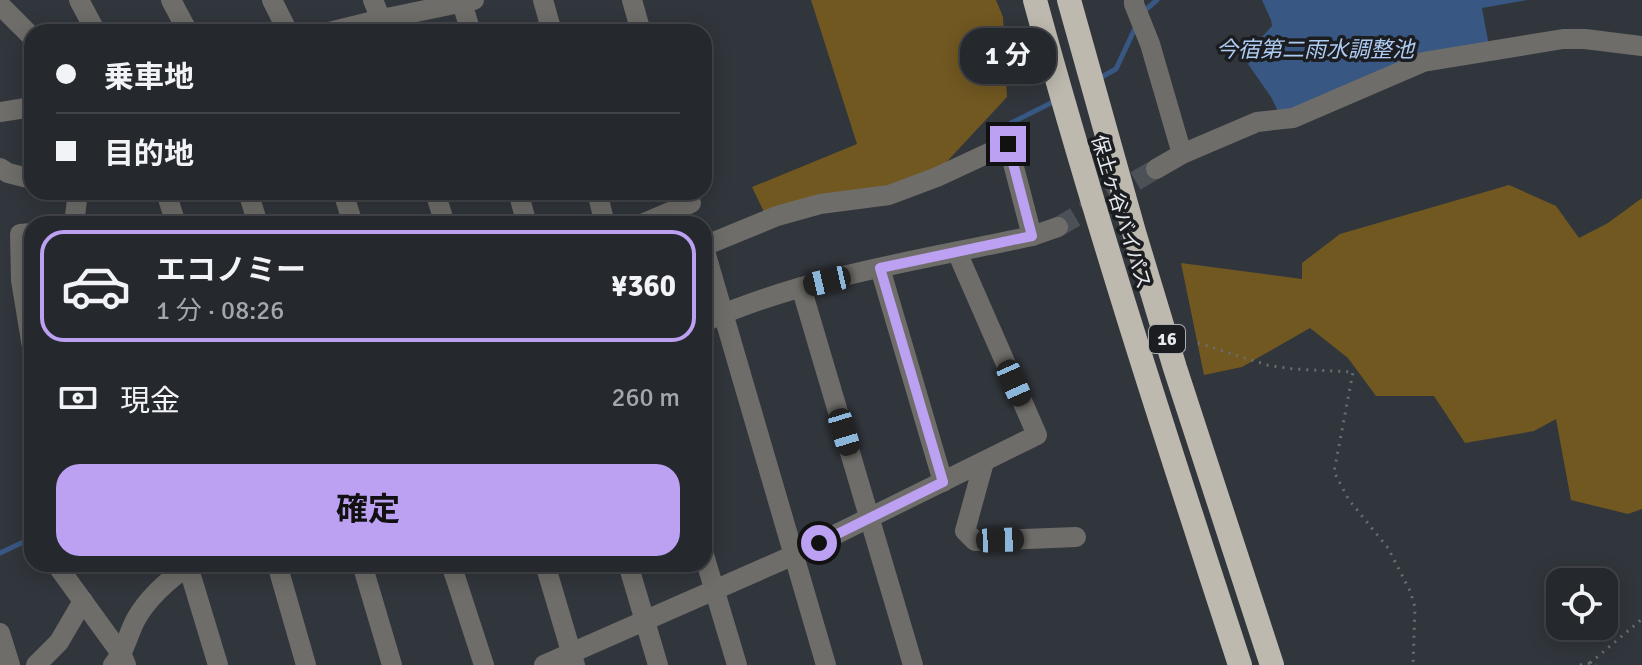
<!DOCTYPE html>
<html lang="ja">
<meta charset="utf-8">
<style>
body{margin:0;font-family:Signika,"Noto Sans JP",sans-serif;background:#2d3035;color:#f1f3f6;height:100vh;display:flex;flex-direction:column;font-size:30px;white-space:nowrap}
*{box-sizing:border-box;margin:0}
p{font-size:26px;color:#a3a6aa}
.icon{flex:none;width:44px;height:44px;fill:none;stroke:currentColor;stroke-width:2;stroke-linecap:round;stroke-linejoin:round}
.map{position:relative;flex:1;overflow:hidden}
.panel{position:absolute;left:24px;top:216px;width:688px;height:356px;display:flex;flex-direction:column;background:#25282d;border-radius:24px;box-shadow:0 4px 20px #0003,0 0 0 2px #424449}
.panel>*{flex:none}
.guide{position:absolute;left:24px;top:24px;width:688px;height:176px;border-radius:24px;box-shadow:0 4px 20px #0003,0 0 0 2px #424449;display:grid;align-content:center;height:176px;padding:0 32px;background:#25282d}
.controls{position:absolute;left:1546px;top:568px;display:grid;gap:16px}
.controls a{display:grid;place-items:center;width:72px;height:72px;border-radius:16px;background:#25282d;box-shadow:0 4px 20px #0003,0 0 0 2px #424449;font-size:40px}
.end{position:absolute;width:36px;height:36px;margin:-18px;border:10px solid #bca0f2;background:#111;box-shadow:0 0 0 4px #111}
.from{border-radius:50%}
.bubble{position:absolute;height:56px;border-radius:24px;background:#25282d;box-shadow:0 4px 20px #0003,0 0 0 2px #424449;font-size:26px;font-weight:700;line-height:56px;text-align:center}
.car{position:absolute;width:24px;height:48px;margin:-24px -12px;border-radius:10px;box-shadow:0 0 6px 2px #0007;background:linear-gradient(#222 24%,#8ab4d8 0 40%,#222 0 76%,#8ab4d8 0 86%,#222 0)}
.guide b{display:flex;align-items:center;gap:28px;height:76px;font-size:30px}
.guide b+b{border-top:2px solid #424449}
.guide i{width:20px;height:20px;background:#f1f3f6}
ul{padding:14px 0 0;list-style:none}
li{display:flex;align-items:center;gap:24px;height:112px;margin:0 16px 12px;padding:0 16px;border:4px solid transparent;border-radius:24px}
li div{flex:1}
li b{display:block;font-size:30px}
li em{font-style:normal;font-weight:700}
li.active{border-color:#bca0f2}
li>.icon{width:72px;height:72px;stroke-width:1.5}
.pay{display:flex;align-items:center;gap:20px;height:88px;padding:0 32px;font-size:30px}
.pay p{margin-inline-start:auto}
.button{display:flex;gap:16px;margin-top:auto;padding:16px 32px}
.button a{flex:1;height:92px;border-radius:24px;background:#bca0f2;color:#111;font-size:32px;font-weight:700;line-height:92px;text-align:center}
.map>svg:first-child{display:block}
.forest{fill:#715821}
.water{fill:#385782}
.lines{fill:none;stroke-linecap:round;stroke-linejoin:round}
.stream{stroke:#385782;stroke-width:5}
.minor-tunnel{stroke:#4c5157;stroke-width:20;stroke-dasharray:20 10;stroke-linecap:butt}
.path{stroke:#696d72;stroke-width:3;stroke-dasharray:2 6;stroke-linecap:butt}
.minor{stroke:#6f6d69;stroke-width:20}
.highway{stroke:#bdb9af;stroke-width:24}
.route{stroke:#bca0f2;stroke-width:10}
.labels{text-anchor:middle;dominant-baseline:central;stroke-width:7;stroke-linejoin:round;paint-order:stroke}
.shield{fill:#1b1d20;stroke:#aaacb0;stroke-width:2}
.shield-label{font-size:18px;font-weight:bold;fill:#e7eaee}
.street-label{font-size:20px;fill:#e7eaee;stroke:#1b1d20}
.water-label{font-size:22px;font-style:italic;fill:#aecbf3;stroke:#1b1d20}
</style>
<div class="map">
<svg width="1642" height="665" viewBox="0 0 1642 665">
<rect width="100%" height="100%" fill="#31363c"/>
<g class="forest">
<polygon points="811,0 996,0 1003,17 1007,97 940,169 885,190 765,214 752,187 857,144"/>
<polygon points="1509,185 1556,206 1579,238 1608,223 1642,198 1642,509 1628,514 1571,500 1556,419 1534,431 1465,443 1434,396 1376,396 1348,358 1310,328 1242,367 1204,375 1181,263 1302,279 1302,263 1340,234"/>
</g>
<polygon class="water" points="1262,0 1527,0 1482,8 1489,46 1279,113 1271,97 1248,64 1252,60 1250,50 1272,26 1271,20"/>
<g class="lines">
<g class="stream">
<polyline points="1143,12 1157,0"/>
<polyline points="1098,79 1116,69 1137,24"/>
<polyline points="996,140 1011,123 1057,100"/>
<polyline points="0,553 32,538"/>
</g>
<polyline class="minor-tunnel" points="1058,227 1156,169"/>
<g class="path">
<polyline points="1198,343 1267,365 1293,369 1353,372 1334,472 1349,500 1388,548 1410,591 1415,607 1413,665"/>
<polyline points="1590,663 1642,619"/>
<polyline points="1580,665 1590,663 1596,665"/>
</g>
<g class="minor">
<polyline points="79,0 96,32"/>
<polyline points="171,0 188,32"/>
<polyline points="272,0 288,32"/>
<polyline points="373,0 386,32"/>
<polyline points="461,0 471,32"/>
<polyline points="543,0 552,32"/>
<polyline points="632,0 641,32"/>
<polyline points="1134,0 1134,4 1150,44 1182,154"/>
<polyline points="0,5 32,37"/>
<polyline points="329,32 382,19 474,0"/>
<polyline points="0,112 32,107"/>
<polyline points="0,168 8,173 32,179"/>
<polyline points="1156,169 1182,154 1257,122 1293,118 1423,62 1563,39 1585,39 1642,46"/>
<polyline points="166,192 176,224"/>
<polyline points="248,192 258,224"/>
<polyline points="343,192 353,224"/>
<polyline points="435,192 445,224"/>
<polyline points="518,192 527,224"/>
<polyline points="597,192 605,224"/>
<polyline points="74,224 78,192"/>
<polyline points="642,224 691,203"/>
<polyline points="32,233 20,234 21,280 32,347"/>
<polyline points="704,246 777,216 820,204 889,195 937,177 1008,144 1032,236"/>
<polyline points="704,248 826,665"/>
<polyline points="880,268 943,482"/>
<polyline points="801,287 913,665"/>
<path d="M704,322c103,-46 218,-62 328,-86l26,-9"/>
<polyline points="984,462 965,531 975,541 1076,537"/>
<polyline points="704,555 737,665"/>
<polyline points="56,564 122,655 126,665"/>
<polyline points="277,564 306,665"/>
<polyline points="362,564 392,665"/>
<polyline points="451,564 484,665"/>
<polyline points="545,564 575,665"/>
<polyline points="628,564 658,665"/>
<polyline points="188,566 218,665"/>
<polyline points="0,633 10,665"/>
<polyline points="36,665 59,642 83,601"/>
<path d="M113,665c13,-15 14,-29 23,-46 13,-23 33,-40 55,-55"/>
<polyline points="544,665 794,555 1037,435 957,252"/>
</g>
<g class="highway">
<path d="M1035,0c61,224 133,444 205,665"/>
<polyline points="1069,0 1134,232 1175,368 1272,665"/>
</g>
</g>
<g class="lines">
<polyline class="route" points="819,543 943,482 880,268 1032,236 1008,144"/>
</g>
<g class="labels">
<rect class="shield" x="1149" y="325" width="36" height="28" rx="6"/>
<g class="shield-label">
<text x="1167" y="339">16</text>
</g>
<g class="street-label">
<text transform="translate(1121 212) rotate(73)">保土ヶ谷バイパス</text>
</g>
<g class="water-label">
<text x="1315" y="49">今宿第二雨水調整池</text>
</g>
</g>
</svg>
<div class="controls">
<a><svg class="icon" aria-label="locate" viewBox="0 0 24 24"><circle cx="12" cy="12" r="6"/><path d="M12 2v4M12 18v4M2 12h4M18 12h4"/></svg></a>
</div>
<i class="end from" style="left:819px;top:543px"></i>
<i class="end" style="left:1008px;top:144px"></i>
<div class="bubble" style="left:960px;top:28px;width:96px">1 分</div>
<i class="car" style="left:827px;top:281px;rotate:257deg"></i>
<i class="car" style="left:1014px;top:383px;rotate:156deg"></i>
<i class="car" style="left:844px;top:432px;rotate:163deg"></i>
<i class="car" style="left:1000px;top:540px;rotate:88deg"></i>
<div class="guide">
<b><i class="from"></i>乗車地</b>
<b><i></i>目的地</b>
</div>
<section class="panel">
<ul>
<li class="active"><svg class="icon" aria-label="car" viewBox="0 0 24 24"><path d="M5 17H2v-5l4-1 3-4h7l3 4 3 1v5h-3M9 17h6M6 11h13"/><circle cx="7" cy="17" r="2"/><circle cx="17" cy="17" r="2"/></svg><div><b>エコノミー</b><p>1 分 · 08:26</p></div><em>¥360</em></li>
</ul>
<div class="pay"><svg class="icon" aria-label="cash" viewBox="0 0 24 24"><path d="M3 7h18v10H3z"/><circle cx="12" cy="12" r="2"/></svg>現金<p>260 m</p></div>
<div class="button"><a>確定</a></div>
</section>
</div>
